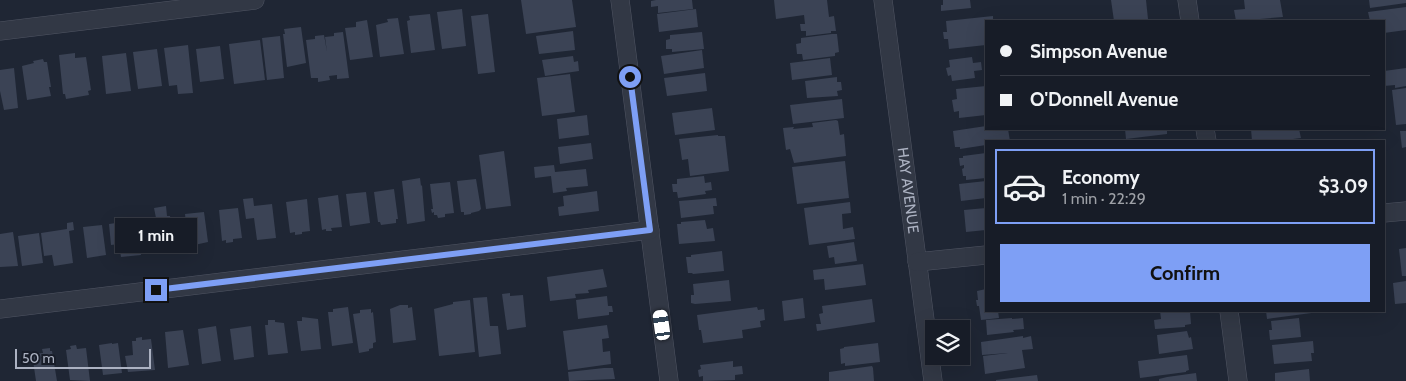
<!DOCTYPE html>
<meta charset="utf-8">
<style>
body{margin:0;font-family:Cabin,sans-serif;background:#242933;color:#f1f3f6;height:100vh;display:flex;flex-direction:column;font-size:19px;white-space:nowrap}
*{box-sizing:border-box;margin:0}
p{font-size:16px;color:#9ea1a7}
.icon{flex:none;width:28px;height:28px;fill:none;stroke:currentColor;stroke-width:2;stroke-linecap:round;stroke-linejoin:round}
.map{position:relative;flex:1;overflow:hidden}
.details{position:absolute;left:985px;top:140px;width:400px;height:172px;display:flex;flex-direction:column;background:#171c27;border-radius:0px;box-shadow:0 5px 20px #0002,0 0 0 1px #363a44}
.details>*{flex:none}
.hud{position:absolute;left:985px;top:20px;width:400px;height:110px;border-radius:0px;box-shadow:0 5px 20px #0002,0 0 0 1px #363a44;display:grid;align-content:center;height:110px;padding:0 15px;background:#171c27}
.controls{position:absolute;left:925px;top:320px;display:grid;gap:10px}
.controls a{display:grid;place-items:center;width:45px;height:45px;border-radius:0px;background:#171c27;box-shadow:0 5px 20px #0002,0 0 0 1px #363a44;font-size:25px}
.scale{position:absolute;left:15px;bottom:12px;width:136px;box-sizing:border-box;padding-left:5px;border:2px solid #acb2c2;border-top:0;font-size:14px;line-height:18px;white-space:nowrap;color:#acb2c2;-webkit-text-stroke:4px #181d29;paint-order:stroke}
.end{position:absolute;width:22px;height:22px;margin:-11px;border:6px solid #7e9ff5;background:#111;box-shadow:0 0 0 2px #111}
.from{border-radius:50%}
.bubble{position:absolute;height:35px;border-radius:0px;background:#171c27;box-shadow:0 5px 20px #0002,0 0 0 1px #363a44;font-size:16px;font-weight:800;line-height:35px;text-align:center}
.car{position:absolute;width:15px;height:30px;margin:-15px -8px;border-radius:6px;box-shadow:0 0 4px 1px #0007;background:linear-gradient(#fff 24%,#345 0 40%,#fff 0 76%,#345 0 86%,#fff 0)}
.hud b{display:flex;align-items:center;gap:18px;height:48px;font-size:19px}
.hud b+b{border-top:1px solid #363a44}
.hud i{width:12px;height:12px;background:#f1f3f6}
ul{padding:9px 0 0;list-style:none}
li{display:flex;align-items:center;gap:15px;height:75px;margin:0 10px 8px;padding:0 5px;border:2px solid transparent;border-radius:0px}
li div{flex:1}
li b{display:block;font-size:19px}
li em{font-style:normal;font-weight:800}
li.active{border-color:#7e9ff5}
li>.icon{width:45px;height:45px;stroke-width:1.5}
.button{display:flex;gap:10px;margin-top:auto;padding:10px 15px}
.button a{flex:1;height:58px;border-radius:0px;background:#7e9ff5;color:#111;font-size:20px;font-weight:800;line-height:58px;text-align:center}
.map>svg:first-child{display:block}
.building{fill:#3b4355}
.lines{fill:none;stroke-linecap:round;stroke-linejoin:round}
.minor-casing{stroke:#505563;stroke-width:19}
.minor{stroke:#323845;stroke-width:18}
.route{stroke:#7e9ff5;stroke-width:6}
.labels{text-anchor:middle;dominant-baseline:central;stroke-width:4;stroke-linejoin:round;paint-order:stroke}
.street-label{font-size:15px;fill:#acb2c2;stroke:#181d29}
</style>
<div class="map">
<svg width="1406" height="381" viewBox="0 0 1406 381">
<rect width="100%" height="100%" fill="#1f2634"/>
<g class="building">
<polygon points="521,0 572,0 576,27 526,34"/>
<polygon points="656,0 692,0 693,9 658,13 658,6 651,7 651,1"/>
<polygon points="774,0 827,0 829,17 834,16 836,31 831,31 831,33 806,36 806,31 801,31 800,24 805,24 804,15 776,19"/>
<polygon points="943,0 970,0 971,8 941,11 941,5 943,5"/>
<polygon points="1111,0 1146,0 1148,19 1114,21"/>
<polygon points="1244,0 1280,0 1283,17 1236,21 1234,10 1245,9"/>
<polygon points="1369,0 1406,0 1406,3 1370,8"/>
<polygon points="1406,7 1406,30 1384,33 1384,21 1370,21 1368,12"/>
<polygon points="462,9 466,46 442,49 437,12"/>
<polygon points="696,9 698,27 659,32 657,14"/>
<polygon points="430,14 435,50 411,53 407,21 410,20 409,16"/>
<polygon points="488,14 495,72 478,74 471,16"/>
<polygon points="993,16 993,21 986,21 986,45 949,49 948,39 944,39 943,32 947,32 946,21"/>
<polygon points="398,18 404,54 380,57 376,25 388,22 387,19"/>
<polygon points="367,20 373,57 350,60 345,28 356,27 356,22"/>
<polygon points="301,27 306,63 287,67 283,34 285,34 284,29"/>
<polygon points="573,31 575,50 539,54 536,36"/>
<polygon points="343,32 349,78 337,79 337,75 329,76 330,80 318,82 318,78 311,78 306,40 315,39 315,36 324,35 327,52 325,37 334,36 334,33"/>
<polygon points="702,32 704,49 672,52 672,49 666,49 666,40 670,39 670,35"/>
<polygon points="832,34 837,34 839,52 835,53 835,56 803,60 802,54 797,54 796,44 801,43 801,38"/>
<polygon points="280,36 284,78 267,80 262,38"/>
<polygon points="260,40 265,80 234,84 229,44"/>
<polygon points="188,45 193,93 178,94 177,85 169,86 164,48"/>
<polygon points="220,46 224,79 200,82 196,49"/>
<polygon points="157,49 162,86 138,89 133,52"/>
<polygon points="702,50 704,68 664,74 661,56"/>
<polygon points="75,53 75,58 86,57 91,90 88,91 89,95 66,99 65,94 63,94 59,55"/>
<polygon points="126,53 131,91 106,94 102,56"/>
<polygon points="573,56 574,62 578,61 579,71 545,76 542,60"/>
<polygon points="972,57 973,63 981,62 982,70 974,71 975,78 952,81 951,75 948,76 946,68 950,67 949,60"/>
<polygon points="830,58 832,75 792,80 790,63"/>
<polygon points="43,59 44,62 47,62 51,87 49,87 51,96 27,100 22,66 34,63 33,61"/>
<polygon points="14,68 18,108 4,110 0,91 0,70"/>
<polygon points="1406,68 1406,86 1395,88 1395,85 1384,86 1384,71"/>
<polygon points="705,73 707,91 667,96 664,78"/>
<polygon points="570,74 575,112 542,116 537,78"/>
<polygon points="837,77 837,82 841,82 842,90 837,91 838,96 807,98 805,81"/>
<polygon points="986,86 986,115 959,118 959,111 954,112 952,100 957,99 956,89"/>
<polygon points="1406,88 1406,124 1396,125 1392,90"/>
<polygon points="842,99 844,118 793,124 790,105"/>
<polygon points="712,108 715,130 675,135 672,113"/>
<polygon points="587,115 589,135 559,139 557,119"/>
<polygon points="836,120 838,121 840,135 844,134 846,156 794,163 790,149 786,150 783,128 794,127 793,129 813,127 812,123"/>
<polygon points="986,126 986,129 1008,129 1010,141 986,141 986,145 960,149 960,147 955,147 953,131"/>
<polygon points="1125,129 1167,129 1167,134 1126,139"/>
<polygon points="1251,129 1299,129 1301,138 1277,141 1252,141"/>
<polygon points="1400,131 1406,131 1406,147 1402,148"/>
<polygon points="718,135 718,136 725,136 729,171 690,176 688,159 682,160 679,139"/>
<polygon points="1167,139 1167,141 1154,141 1153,140"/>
<polygon points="591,143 593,159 560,164 558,147"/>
<polygon points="504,151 511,206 486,209 479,155"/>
<polygon points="986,153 986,178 966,180 966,176 963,176 962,169 964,168 964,165 960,166 959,158 963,158 963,156"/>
<polygon points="845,161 849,198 797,204 792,167"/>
<polygon points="554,165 555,172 586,169 588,186 566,188 567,191 553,193 551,176 535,178 534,167"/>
<polygon points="704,176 705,183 711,182 712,190 705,191 706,194 678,198 677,192 673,192 672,184 677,184 677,179"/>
<polygon points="420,178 421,186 422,185 425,221 407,224 402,181"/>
<polygon points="476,179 481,209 479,211 471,213 471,214 464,215 464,212 461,212 457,181"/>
<polygon points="986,181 986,198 961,201 959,184"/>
<polygon points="450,182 454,213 445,214 445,217 438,218 437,215 434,215 434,212 432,213 431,209 433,209 430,184"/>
<polygon points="394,189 398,219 396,219 396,223 381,225 380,222 378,222 374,192"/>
<polygon points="597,191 599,211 559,216 558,207 564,206 563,196"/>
<polygon points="366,192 370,223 350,226 346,194"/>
<polygon points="338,195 342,227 331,228 332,231 326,231 326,229 322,230 318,198"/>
<polygon points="253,198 254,206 272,204 276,238 257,240 254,218 246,219 243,199"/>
<polygon points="716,198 717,206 713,206 714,214 681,218 679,201"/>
<polygon points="307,199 310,231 302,232 302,234 295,235 295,232 290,233 286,202"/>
<polygon points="850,202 851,213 842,214 843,229 853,227 855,239 809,245 804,208"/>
<polygon points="166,206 167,216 170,216 175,246 164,248 165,250 160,251 160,248 155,249 151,219 156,218 154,208"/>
<polygon points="238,208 242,238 233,239 233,242 226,243 226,240 222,241 219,210"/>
<polygon points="986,208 986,230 966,232 964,210"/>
<polygon points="204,212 208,242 190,246 188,245 185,214"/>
<polygon points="137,220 141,255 121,257 119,244 111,245 109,224"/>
<polygon points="705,220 707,229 713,228 715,241 679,244 677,224 681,224 681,222"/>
<polygon points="73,222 74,230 69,231 73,263 54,266 52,255 44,256 41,233 67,229 67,223"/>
<polygon points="102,225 106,255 87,258 83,227"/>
<polygon points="13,232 18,266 0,267 0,234"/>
<polygon points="39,233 43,263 22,266 18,236"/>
<polygon points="854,242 857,261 835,264 834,257 829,258 827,246"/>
<polygon points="1406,248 1406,276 1402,276 1399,249"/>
<polygon points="722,251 724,271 693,274 692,273 688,273 686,257 691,257 691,255"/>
<polygon points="863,264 866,285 825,290 824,279 814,280 813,270"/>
<polygon points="603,269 607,287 588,290 589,293 575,294 576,298 550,301 547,277"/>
<polygon points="729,280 731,301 695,304 691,303 691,295 694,295 693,284"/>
<polygon points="1406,281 1406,303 1395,304 1393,283"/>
<polygon points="986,289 986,311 998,311 999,318 981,320 979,306 977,306 976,300 978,300 977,291"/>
<polygon points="510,293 510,296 523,295 526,327 507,330 502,294"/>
<polygon points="607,296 608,306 612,306 613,312 609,312 609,315 578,319 576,300"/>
<polygon points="487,297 490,326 498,326 501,354 479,357 473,298"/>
<polygon points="803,298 805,318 784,321 782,301"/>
<polygon points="872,299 875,322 817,331 816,324 821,324 819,314 823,313 822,306"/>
<polygon points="470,300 475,352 439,356 434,309 453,304 453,302"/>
<polygon points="400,305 408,305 408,308 412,307 416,340 393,343 390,309"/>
<polygon points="348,307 353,343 332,346 328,312 333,312 333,309"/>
<polygon points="757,307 758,310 764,309 765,320 760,321 761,327 742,330 743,338 703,343 701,330 699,330 697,315"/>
<polygon points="371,309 371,313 373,312 376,342 373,343 373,348 369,349 369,351 359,353 353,314 360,313 360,310"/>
<polygon points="1160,311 1190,311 1191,324 1185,325 1185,327 1155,329 1154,320 1161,319"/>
<polygon points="1266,311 1319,311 1319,312 1267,319"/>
<polygon points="302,317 318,319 321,349 301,351 297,321 302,321"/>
<polygon points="1012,318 1012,319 1023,318 1024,329 1013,330 1014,332 987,335 986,320"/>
<polygon points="1299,318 1301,337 1270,340 1269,330 1272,330 1271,321"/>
<polygon points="268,320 275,320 275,322 284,323 288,353 268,355 265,325 268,325"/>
<polygon points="607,325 609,338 602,339 603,352 610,351 611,364 568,370 563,331"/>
<polygon points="216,326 221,361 202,364 198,329"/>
<polygon points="251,326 254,357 234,360 230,329"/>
<polygon points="183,330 189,365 168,368 165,332"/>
<polygon points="1187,331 1189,338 1191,337 1193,349 1159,354 1157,335"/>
<polygon points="1023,336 1023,338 1031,336 1033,349 1022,350 1025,368 985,374 983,356 1008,353 982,355 981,342"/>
<polygon points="142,337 142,340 151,339 155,370 128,372 125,356 133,355 132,341 136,341 136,338"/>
<polygon points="1313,341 1314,353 1311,353 1312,361 1274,364 1272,345"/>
<polygon points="112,343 112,344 118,343 122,373 103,375 99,345"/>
<polygon points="878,343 880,362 845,366 845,363 841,364 840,349 844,348 844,347"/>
<polygon points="76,345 77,349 86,348 90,381 70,380 66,350 71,349 70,346"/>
<polygon points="50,348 50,351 52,351 57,381 36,381 32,354 43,353 42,349"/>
<polygon points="1187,355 1189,370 1186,371 1186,372 1140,378 1138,361"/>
<polygon points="733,361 733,367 742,366 743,374 735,375 735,380 703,381 703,376 699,377 698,370 701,369 700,365"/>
<polygon points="872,366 873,368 874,381 829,381 829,372"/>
<polygon points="604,368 613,368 615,379 569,381 568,372"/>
<polygon points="1309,369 1310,381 1275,381 1275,373"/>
<polygon points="1196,373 1197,381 1159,381 1159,379 1167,377"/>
<polygon points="1037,375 1038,381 996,381 996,380"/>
</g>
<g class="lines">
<g class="minor-casing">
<g id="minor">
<polyline points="620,0 669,381"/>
<path id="s1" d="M883,0l50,381"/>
<polyline points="1187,0 1190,21"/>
<polyline points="0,31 255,0"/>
<polyline points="1205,129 1207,141"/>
<polyline points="1384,213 1406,211"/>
<polyline points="917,262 986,255"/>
<polyline points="0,309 650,230"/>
<polyline points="1229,311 1238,381"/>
</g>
</g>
<use href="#minor" class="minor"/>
</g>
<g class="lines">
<polyline class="route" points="156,290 650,230 630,77"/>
</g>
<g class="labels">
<g class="street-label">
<text stroke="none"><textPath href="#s1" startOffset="192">HAY AVENUE</textPath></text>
</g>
</g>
</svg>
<div class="controls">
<a><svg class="icon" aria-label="layers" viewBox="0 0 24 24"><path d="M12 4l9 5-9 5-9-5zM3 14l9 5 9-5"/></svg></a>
</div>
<div class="scale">50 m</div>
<i class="end from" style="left:630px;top:77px"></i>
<i class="end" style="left:156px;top:290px"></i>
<div class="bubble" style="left:115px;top:218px;width:82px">1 min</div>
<i class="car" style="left:662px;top:325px;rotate:352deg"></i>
<div class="hud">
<b><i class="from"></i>Simpson Avenue</b>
<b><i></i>O'Donnell Avenue</b>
</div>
<section class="details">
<ul>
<li class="active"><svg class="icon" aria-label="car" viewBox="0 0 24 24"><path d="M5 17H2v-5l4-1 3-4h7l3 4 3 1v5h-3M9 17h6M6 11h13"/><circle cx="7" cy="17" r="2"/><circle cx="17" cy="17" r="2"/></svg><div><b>Economy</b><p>1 min · 22:29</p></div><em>$3.09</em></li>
</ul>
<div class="button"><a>Confirm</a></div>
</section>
</div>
